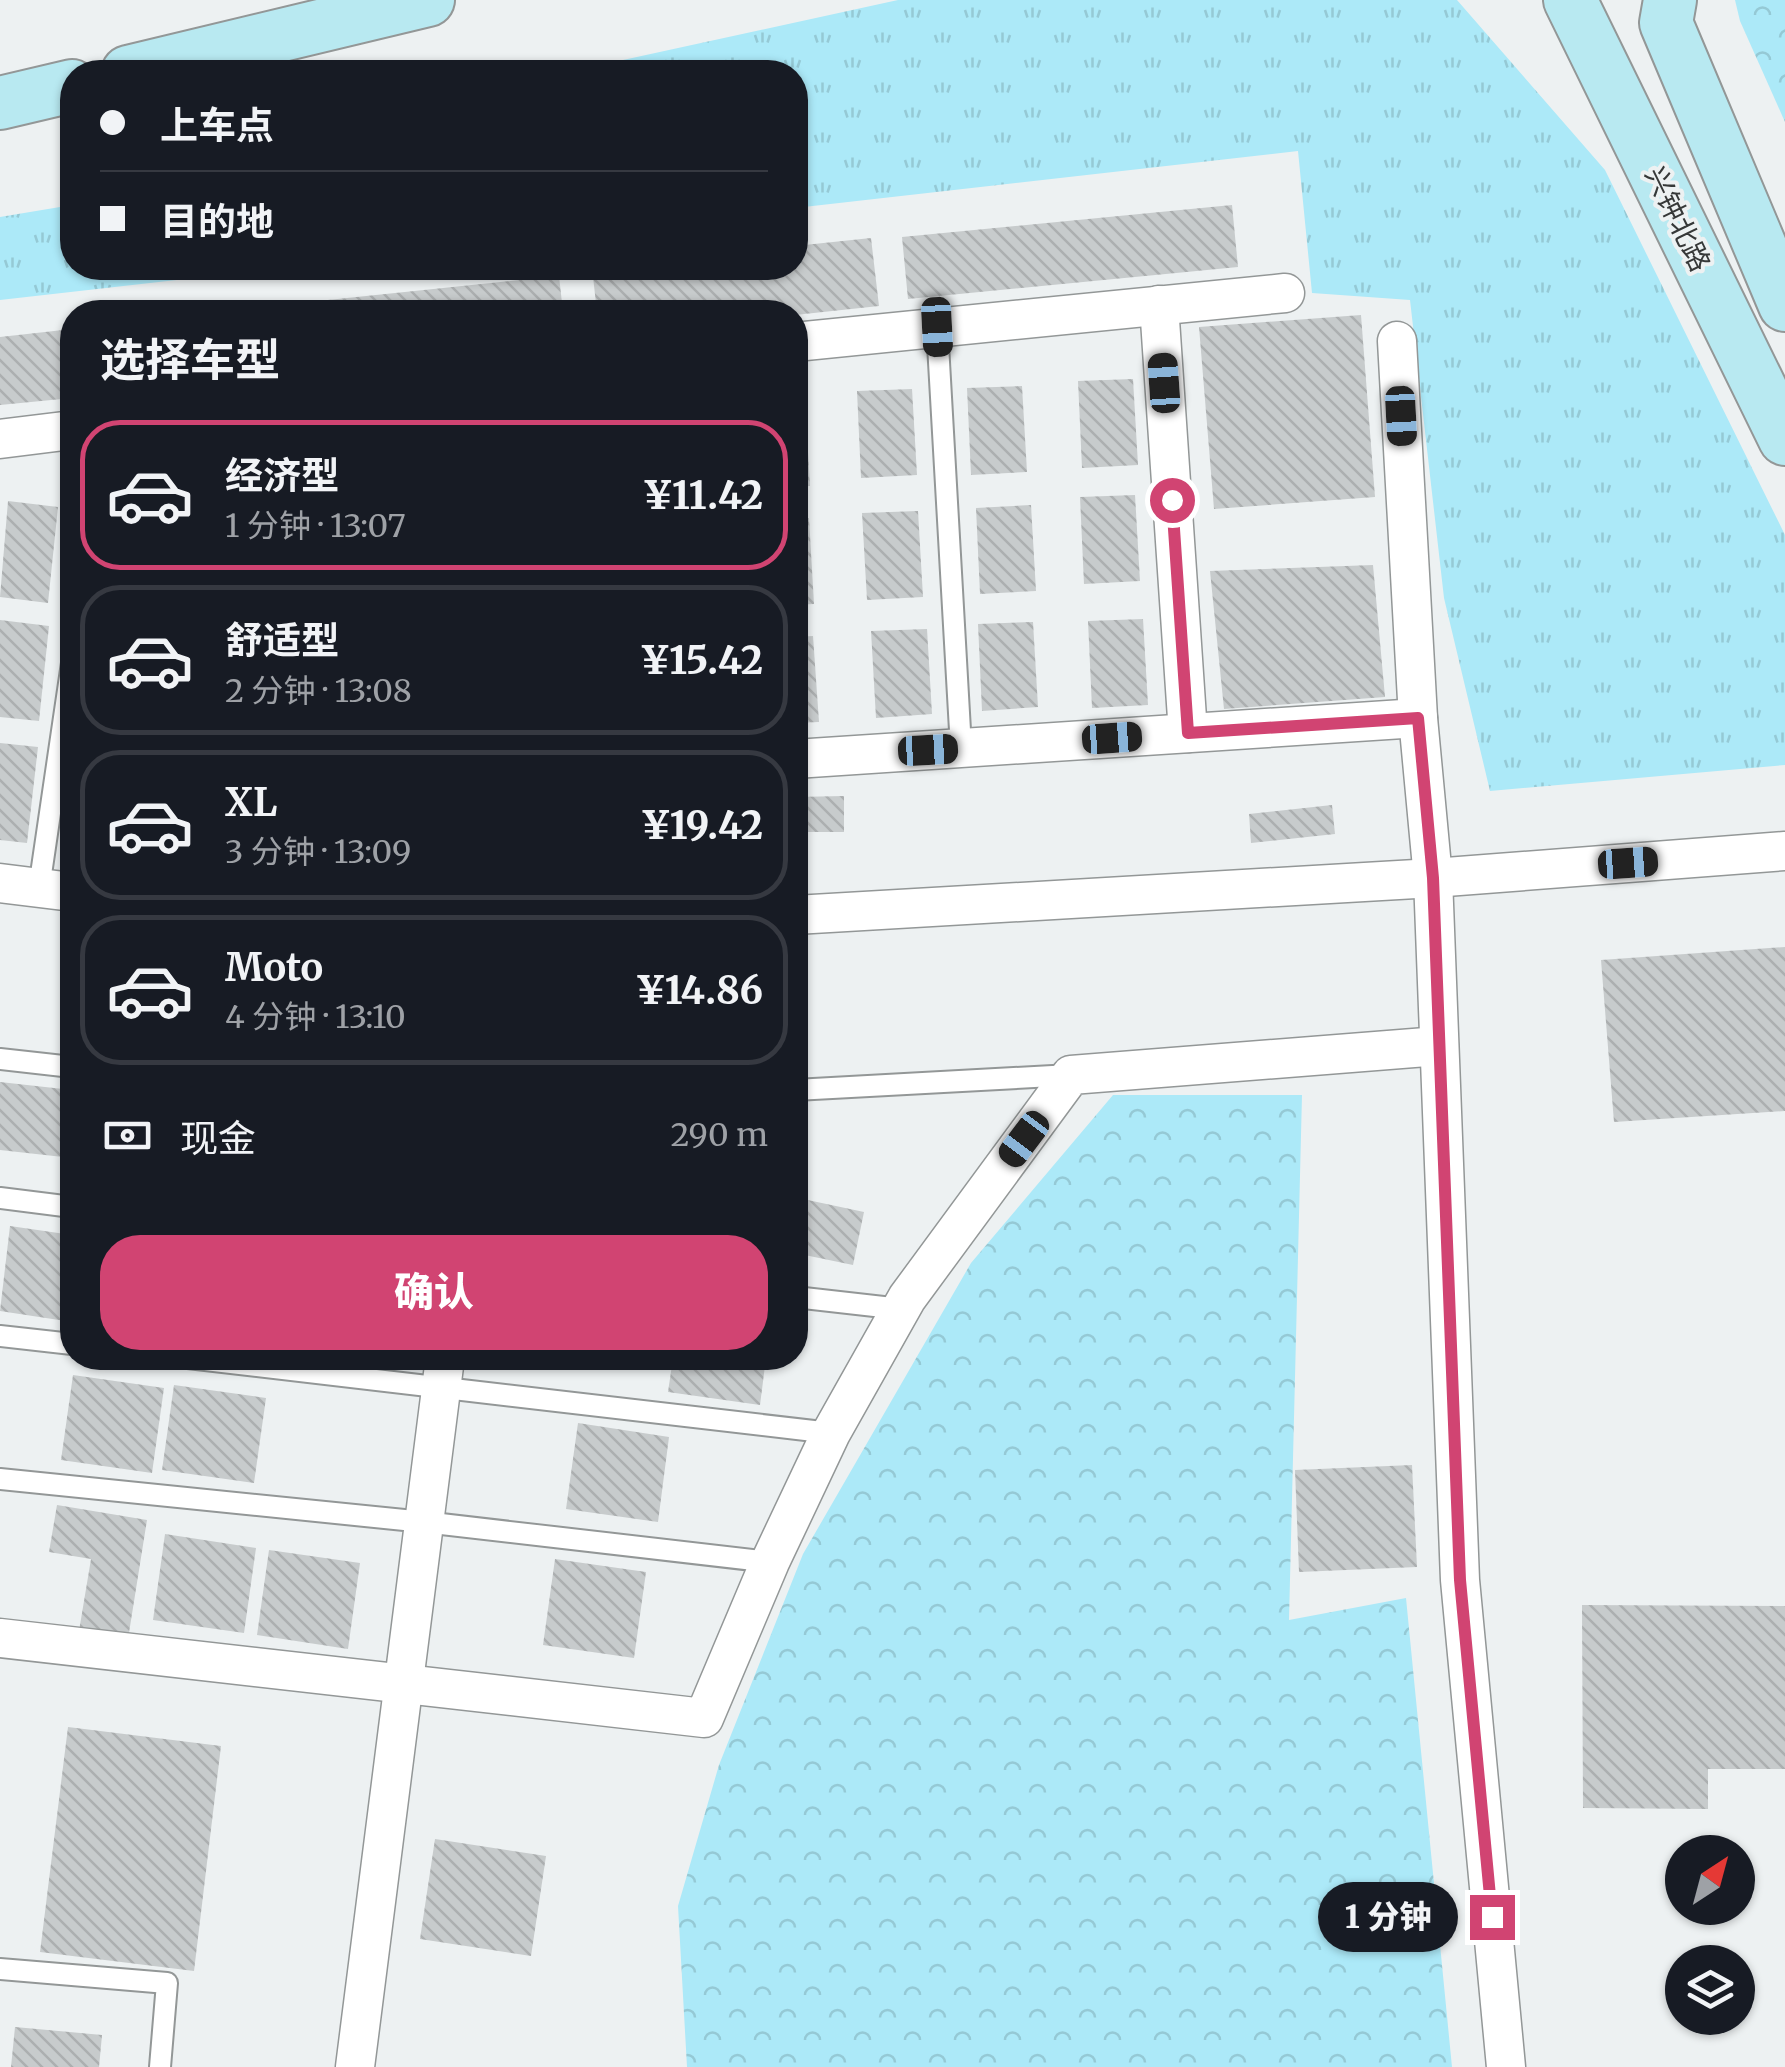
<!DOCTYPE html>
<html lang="zh">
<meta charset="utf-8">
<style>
body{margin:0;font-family:Merriweather,"Noto Sans SC",serif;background:#20242c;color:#f1f3f6;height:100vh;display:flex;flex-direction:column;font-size:38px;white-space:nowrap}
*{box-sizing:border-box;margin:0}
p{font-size:32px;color:#9ea1a6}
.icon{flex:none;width:55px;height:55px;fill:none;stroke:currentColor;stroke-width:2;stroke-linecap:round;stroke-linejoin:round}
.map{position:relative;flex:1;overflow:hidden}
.details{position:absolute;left:60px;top:300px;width:748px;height:1070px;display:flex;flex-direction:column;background:#171b24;border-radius:40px;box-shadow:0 2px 8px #0004}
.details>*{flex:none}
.top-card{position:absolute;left:60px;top:60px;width:748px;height:220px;border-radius:40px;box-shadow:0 2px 8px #0004;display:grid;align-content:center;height:220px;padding:0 40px;background:#171b24}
.needle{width:65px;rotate:36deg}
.buttons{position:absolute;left:1665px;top:1835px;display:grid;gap:20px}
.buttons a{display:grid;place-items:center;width:90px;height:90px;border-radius:50%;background:#171b24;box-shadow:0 2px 8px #0004;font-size:50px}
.end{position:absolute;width:45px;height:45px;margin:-22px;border:12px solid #d14472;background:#fff;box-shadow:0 0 0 5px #fff}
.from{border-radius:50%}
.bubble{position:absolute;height:70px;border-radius:35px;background:#171b24;box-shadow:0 2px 8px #0004;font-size:32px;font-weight:800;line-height:70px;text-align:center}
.car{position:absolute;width:30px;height:60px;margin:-30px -15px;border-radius:12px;box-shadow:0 0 8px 2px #0007;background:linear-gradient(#222 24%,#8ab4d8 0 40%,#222 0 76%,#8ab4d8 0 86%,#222 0)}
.top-card b{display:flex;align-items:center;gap:35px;height:95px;font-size:38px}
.top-card b+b{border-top:2px solid #363941}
.top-card i{width:25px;height:25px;background:#f1f3f6}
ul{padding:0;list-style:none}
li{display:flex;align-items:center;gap:30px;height:150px;margin:0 20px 15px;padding:0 20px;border:5px solid #363941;border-radius:40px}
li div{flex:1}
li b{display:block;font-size:38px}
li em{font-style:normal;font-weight:800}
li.on{border-color:#d14472}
li>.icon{width:90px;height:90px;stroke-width:1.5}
h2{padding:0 40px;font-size:45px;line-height:120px}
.pay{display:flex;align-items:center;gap:25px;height:110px;padding:0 40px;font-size:38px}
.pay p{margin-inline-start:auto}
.button{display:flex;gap:20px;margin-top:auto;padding:20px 40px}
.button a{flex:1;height:115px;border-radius:40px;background:#d14472;color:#fff;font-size:40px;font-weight:800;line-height:115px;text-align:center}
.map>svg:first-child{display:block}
.grass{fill:url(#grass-tufts)}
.forest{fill:url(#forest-crowns)}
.building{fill:url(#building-back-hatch)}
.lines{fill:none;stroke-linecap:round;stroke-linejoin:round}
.lane-casing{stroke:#939797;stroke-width:24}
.street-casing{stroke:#939797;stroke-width:41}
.secondary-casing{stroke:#939797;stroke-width:56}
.lane{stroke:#fff;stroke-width:20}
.street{stroke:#fff;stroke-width:38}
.secondary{stroke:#b8e9f1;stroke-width:52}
.route{stroke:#d14472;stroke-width:12}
.labels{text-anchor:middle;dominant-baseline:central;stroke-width:8;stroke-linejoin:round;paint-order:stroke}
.street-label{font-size:28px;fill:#363838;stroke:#edf1f2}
</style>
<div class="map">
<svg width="1785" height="2067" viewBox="0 0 1785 2067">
<defs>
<pattern id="grass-tufts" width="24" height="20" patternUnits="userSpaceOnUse" patternTransform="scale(2.5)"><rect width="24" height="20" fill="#ace9f8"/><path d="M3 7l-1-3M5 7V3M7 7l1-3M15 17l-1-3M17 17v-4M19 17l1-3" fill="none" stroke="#95c9d5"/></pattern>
<pattern id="forest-crowns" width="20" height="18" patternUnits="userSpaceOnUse" patternTransform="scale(2.5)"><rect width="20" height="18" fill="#ace9f8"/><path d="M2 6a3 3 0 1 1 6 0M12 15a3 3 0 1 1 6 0" fill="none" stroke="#95c9d5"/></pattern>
<pattern id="building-back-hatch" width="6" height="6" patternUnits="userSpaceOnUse" patternTransform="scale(2.5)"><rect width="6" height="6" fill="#c7cbcc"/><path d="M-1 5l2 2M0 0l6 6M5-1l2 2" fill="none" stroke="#acafb0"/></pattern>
</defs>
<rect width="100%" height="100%" fill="#edf1f2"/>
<g class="grass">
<polygon points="898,0 1457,0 1605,170 1785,535 1785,765 1490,791 1444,598 1410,300 1312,293 1298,151 795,208 795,72 568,72"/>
<polygon points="72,205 72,268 282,268 0,300 0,217"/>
</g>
<g class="forest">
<polygon points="1735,0 1785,0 1785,122 1740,21"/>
<polygon points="1113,1095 1302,1095 1289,1620 1406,1598 1452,2067 687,2067 678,1906 719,1765 803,1554 971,1263"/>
</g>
<g class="building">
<polygon points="1232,205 1238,267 908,299 902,237"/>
<polygon points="871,238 879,306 795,315 597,312 592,268 795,268 795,246"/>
<polygon points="559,276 563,312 280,312 280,305"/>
<polygon points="1361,315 1375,497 1214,509 1199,327"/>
<polygon points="72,329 72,398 0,405 0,337"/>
<polygon points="1133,379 1138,465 1082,468 1078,381"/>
<polygon points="1022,386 1027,472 971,475 967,388"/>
<polygon points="912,389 917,475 861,478 857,391"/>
<polygon points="795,401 805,401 810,486 795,487"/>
<polygon points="1135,495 1140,581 1084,584 1080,497"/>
<polygon points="8,501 58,507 48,603 0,597"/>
<polygon points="1031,505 1036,591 980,594 976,508"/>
<polygon points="918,511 923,597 867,600 862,513"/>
<polygon points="809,518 814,604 795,605 795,519"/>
<polygon points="1373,565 1385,697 1224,709 1210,571"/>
<polygon points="1143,619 1148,705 1092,708 1088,621"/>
<polygon points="0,620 49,626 39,721 0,717"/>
<polygon points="1033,622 1038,707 982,711 978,624"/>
<polygon points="927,629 932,714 876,718 871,631"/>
<polygon points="813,636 819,722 795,723 795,637"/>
<polygon points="0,743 38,747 27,843 0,840"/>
<polygon points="844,796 844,832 795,832 795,797"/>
<polygon points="1332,805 1335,834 1251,843 1249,814"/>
<polygon points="1785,947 1785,1111 1614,1122 1601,960"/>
<polygon points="0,1082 72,1090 72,1158 0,1150"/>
<polygon points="803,1199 864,1212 853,1265 795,1253 795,1234"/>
<polygon points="10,1226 72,1235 72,1322 0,1311"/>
<polygon points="673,1358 766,1358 760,1405 668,1392"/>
<polygon points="73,1375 164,1388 152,1473 61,1460"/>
<polygon points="174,1385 266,1398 254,1483 162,1470"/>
<polygon points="578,1423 669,1437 658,1522 566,1509"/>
<polygon points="1412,1465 1417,1567 1299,1572 1295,1470"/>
<polygon points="57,1505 147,1520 128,1639 79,1631 91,1559 49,1552"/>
<polygon points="165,1534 256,1548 244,1633 153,1620"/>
<polygon points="269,1550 360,1563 348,1649 257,1635"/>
<polygon points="555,1559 646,1572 634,1658 543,1645"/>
<polygon points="1582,1605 1785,1606 1785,1769 1708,1769 1708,1809 1583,1808"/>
<polygon points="68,1727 221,1746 194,1971 40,1952"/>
<polygon points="435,1839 546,1856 531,1956 420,1939"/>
<polygon points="15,2027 102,2035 99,2067 11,2067"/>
</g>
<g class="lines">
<g class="lane-casing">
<g id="lane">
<polyline points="937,327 961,748"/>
<polyline points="39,888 72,663"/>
<polyline points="0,1059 72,1067"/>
<polyline points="795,1090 1071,1075"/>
<polyline points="0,1198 72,1207"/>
<polyline points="795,1297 901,1309"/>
<polyline points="0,1336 72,1344"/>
<polyline points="188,1358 831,1433"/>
<polyline points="0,1479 424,1522 770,1562"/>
<polyline points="0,1969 167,1983 160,2067"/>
</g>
</g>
<g class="street-casing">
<g id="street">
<polyline points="1159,305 1188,733"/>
<polyline points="1397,341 1418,718 1433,878 1460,1580 1506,2067"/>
<polyline points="795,342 1285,293"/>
<polyline points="0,439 72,430"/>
<polyline points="795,759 1418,718"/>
<polyline points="0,883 72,892"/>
<polyline points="795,915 1433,878 1785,851"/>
<polyline points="0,1638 704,1718 770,1562 831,1433 907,1298 1071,1075 1439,1046"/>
<polyline points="355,2067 445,1358"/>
</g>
</g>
<g class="secondary-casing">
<g id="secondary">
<polyline points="1570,0 1785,439"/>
<polyline points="1670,0 1666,23 1785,305"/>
<polyline points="128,72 428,0"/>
<polyline points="0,103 72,86"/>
</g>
</g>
<use href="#lane" class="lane"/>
<use href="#street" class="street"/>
<use href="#secondary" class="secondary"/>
</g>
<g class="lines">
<polyline class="route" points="1172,500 1188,733 1418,718 1433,878 1460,1580 1492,1917"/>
</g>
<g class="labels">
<g class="street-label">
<text transform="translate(1678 219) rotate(64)">兴钟北路</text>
</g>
</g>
</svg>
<div class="buttons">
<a><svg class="needle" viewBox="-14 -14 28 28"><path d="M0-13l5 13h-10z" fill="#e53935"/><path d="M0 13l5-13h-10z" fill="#9ea1a6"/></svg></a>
<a><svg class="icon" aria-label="layers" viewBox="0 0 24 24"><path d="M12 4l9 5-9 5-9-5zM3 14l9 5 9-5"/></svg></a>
</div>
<i class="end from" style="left:1172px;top:500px"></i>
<i class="end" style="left:1492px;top:1917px"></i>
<div class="bubble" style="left:1318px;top:1882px;width:140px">1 分钟</div>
<i class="car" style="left:937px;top:327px;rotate:177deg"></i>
<i class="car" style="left:1164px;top:383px;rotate:356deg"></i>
<i class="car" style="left:1401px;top:416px;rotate:177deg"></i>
<i class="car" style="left:1112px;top:738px;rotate:86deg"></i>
<i class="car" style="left:928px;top:750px;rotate:87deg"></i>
<i class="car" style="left:1628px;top:863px;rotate:86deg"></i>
<i class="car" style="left:1024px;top:1139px;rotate:217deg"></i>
<div class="top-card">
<b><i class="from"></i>上车点</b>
<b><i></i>目的地</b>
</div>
<section class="details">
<h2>选择车型</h2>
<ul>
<li class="on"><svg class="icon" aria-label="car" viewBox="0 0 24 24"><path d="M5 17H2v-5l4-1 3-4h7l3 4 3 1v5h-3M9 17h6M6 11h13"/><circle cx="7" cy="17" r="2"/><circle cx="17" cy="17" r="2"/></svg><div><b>经济型</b><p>1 分钟 · 13:07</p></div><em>¥11.42</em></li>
<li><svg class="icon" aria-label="car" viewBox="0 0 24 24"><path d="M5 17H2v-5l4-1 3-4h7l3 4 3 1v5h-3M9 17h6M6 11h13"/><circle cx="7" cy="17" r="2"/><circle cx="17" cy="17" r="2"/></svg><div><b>舒适型</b><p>2 分钟 · 13:08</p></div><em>¥15.42</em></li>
<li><svg class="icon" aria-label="car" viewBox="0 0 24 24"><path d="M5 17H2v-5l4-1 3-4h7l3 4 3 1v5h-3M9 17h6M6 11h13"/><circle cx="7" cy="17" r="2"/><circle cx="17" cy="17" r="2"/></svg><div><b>XL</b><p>3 分钟 · 13:09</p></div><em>¥19.42</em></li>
<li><svg class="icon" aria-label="car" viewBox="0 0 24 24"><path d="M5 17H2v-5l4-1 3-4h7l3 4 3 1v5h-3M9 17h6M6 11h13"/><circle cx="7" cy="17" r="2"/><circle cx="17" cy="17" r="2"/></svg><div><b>Moto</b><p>4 分钟 · 13:10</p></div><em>¥14.86</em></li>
</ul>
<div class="pay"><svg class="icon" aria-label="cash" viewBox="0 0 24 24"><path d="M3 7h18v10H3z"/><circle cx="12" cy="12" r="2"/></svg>现金<p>290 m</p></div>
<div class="button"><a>确认</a></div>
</section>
</div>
